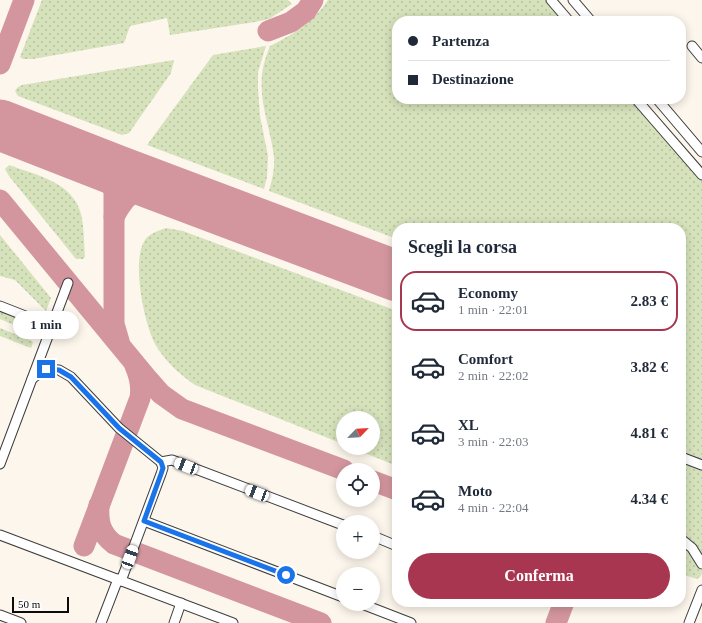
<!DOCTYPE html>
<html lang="it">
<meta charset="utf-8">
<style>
body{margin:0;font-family:Georgia,serif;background:#f6f6f7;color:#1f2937;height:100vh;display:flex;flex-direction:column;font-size:15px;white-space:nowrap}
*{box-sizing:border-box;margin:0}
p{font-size:13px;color:#747a83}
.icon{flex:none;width:22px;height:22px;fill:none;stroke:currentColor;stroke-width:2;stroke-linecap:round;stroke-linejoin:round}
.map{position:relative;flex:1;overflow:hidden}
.panel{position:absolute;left:392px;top:223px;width:294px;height:384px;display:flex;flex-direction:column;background:#fff;border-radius:16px;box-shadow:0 2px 10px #0003}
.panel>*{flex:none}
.banner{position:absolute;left:392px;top:16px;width:294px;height:88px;border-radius:16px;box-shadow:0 2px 10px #0003;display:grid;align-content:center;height:88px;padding:0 16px;background:#fff}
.needle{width:26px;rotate:65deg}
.tools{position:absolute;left:336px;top:411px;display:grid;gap:8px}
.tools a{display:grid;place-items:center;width:44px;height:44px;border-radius:50%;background:#fff;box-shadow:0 2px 10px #0003;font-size:20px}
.scale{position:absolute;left:12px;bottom:10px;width:57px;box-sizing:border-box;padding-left:4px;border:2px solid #0b0b0b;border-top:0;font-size:11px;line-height:14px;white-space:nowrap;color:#0b0b0b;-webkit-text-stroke:3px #fff;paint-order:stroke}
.end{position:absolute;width:18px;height:18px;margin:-9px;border:5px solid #1a73e8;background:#fff;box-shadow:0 0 0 2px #fff}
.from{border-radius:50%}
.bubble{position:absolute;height:28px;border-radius:14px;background:#fff;box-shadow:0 2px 10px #0003;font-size:13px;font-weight:600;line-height:28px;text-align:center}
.car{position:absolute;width:12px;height:24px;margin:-12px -6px;border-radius:5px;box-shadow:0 0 3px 1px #0007;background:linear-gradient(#fff 24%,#345 0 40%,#fff 0 76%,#345 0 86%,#fff 0)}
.banner b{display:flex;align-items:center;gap:14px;height:38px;font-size:15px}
.banner b+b{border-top:1px solid #e0e1e3}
.banner i{width:10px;height:10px;background:#1f2937}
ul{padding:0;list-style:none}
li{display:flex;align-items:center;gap:12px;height:60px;margin:0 8px 6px;padding:0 8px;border:2px solid transparent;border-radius:16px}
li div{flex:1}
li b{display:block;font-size:15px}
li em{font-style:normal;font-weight:600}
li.selected{border-color:#a93650}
li>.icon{width:36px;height:36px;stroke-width:1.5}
h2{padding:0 16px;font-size:18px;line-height:48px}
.action{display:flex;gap:8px;margin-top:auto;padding:8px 16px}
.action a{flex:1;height:46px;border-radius:24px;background:#a93650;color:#fff;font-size:16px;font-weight:600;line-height:46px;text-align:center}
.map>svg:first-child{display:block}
.grass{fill:url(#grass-dots)}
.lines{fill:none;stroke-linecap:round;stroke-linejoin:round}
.taxiway{stroke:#d3969e;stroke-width:21}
.runway{stroke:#d3969e;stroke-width:51}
.minor-casing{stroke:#3e3e3e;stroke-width:11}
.minor{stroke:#fff;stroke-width:9}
.route{stroke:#1a73e8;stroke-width:5}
</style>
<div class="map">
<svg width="702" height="623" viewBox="0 0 702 623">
<defs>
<pattern id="grass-dots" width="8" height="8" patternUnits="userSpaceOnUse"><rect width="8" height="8" fill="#d6e2bb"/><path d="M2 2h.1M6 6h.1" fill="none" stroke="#b6c19f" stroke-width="1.8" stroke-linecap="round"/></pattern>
</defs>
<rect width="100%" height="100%" fill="#fdf6ec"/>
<g class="grass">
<polygon points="42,0 288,0 292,4 269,19 255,22 170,35 167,18 130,26 124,43 33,59 23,59 20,57"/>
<path d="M328,0h228l18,21h-177v78h244l61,71v291l-21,-8v-225h-284v11l-128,-48c3,-11 6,-22 5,-34 -3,-27 -15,-54 -12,-82 1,-10 4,-20 8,-29 24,-12 44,-24 58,-46z"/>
<polygon points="266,46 258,72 258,89 260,116 268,156 267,177 264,189 147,145 213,55"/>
<polygon points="174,60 171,73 129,133 122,135 18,96 15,91 18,87 22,85"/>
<path d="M9,165c27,10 64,17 72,49 3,13 3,29 4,43l-2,2h-7l-67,-83 -4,-7z"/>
<path d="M166,228l17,3 214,80v155l-45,-18h21v-30h-30v26l-148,-59c-16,-11 -30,-24 -40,-41 -11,-21 -24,-84 -10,-104 5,-7 13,-9 21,-12z"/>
<polygon points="0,235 51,298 46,311 15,280 0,276"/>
<path d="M0,309c13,6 29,10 36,24l-1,1 -35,-15z"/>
<polygon points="0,328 32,341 33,343 31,348 0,336"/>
<polygon points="681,463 702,470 702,556 681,535"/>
<polygon points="681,543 686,547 702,571 701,576 697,579 681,574"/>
</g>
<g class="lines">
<g class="taxiway">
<polyline points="268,31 291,22 306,11 313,0"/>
<polyline points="0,64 24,0"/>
<polyline points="0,120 13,130"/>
<path d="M79,156c19,10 29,14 35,36v132l5,17"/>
<polyline points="0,200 146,377 161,394 182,409 344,470"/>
<path d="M114,217c15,-29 26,-32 57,-27"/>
<polyline points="373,481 397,490"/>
<path d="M99,505c-1,17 1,28 15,39l207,79"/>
<path d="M84,546l56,-148c2,-12 0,-21 -5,-32"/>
<polyline points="556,623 564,602"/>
</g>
<polyline class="runway" points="0,125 118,171 397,276"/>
<g class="minor-casing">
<g id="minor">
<polyline points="551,0 569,21"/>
<polyline points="573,0 591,21"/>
<polyline points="692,46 702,58"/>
<polyline points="636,99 702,175"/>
<polyline points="657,99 702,152"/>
<polyline points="0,306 28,317 48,333"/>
<polyline points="32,379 45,369 59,370 71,377 119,428 161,462 163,468 161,474 121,581"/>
<polyline points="681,457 702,465"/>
<polyline points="161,462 172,460 343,525"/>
<polyline points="0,464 68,283"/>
<polyline points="144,521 343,597"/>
<polyline points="0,535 233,623"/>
<polyline points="373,536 397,546"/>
<polyline points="681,539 692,548 702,564"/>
<polyline points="362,604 411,623"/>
<polyline points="0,615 21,623"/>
<polyline points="101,623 118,579"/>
<polyline points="174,623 181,603"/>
<polyline points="689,623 702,590"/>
</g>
</g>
<use href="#minor" class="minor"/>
</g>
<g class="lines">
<polyline class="route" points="46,369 59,370 71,377 119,428 161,462 163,468 161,474 144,521 286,575"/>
</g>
</svg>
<div class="tools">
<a><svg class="needle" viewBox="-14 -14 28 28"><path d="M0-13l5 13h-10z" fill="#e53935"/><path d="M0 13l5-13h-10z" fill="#747a83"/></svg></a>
<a><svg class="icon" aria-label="locate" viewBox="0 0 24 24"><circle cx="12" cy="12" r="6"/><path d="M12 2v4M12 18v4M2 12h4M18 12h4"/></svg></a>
<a>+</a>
<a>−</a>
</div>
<div class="scale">50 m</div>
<i class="end from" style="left:286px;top:575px"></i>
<i class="end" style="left:46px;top:369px"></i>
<div class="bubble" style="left:13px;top:311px;width:66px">1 min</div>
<i class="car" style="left:186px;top:466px;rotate:291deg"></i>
<i class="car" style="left:257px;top:493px;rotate:291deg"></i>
<i class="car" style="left:130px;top:557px;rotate:20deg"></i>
<div class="banner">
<b><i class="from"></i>Partenza</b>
<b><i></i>Destinazione</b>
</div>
<section class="panel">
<h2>Scegli la corsa</h2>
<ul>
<li class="selected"><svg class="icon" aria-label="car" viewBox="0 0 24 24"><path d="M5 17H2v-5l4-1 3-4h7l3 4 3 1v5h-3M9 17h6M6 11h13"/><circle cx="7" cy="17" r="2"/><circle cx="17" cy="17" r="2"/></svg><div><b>Economy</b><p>1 min · 22:01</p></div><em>2.83 €</em></li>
<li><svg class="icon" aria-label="car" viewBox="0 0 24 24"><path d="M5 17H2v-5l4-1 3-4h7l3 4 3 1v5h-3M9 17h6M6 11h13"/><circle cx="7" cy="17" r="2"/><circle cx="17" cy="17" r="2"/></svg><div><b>Comfort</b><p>2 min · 22:02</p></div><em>3.82 €</em></li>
<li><svg class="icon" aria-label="car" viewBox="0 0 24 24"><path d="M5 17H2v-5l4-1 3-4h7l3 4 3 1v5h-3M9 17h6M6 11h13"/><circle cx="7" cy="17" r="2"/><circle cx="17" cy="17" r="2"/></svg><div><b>XL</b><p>3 min · 22:03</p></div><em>4.81 €</em></li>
<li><svg class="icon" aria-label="car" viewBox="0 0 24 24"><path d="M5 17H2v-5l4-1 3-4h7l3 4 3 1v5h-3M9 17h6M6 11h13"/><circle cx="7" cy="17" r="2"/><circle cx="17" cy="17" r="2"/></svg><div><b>Moto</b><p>4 min · 22:04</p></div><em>4.34 €</em></li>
</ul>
<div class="action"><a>Conferma</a></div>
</section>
</div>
